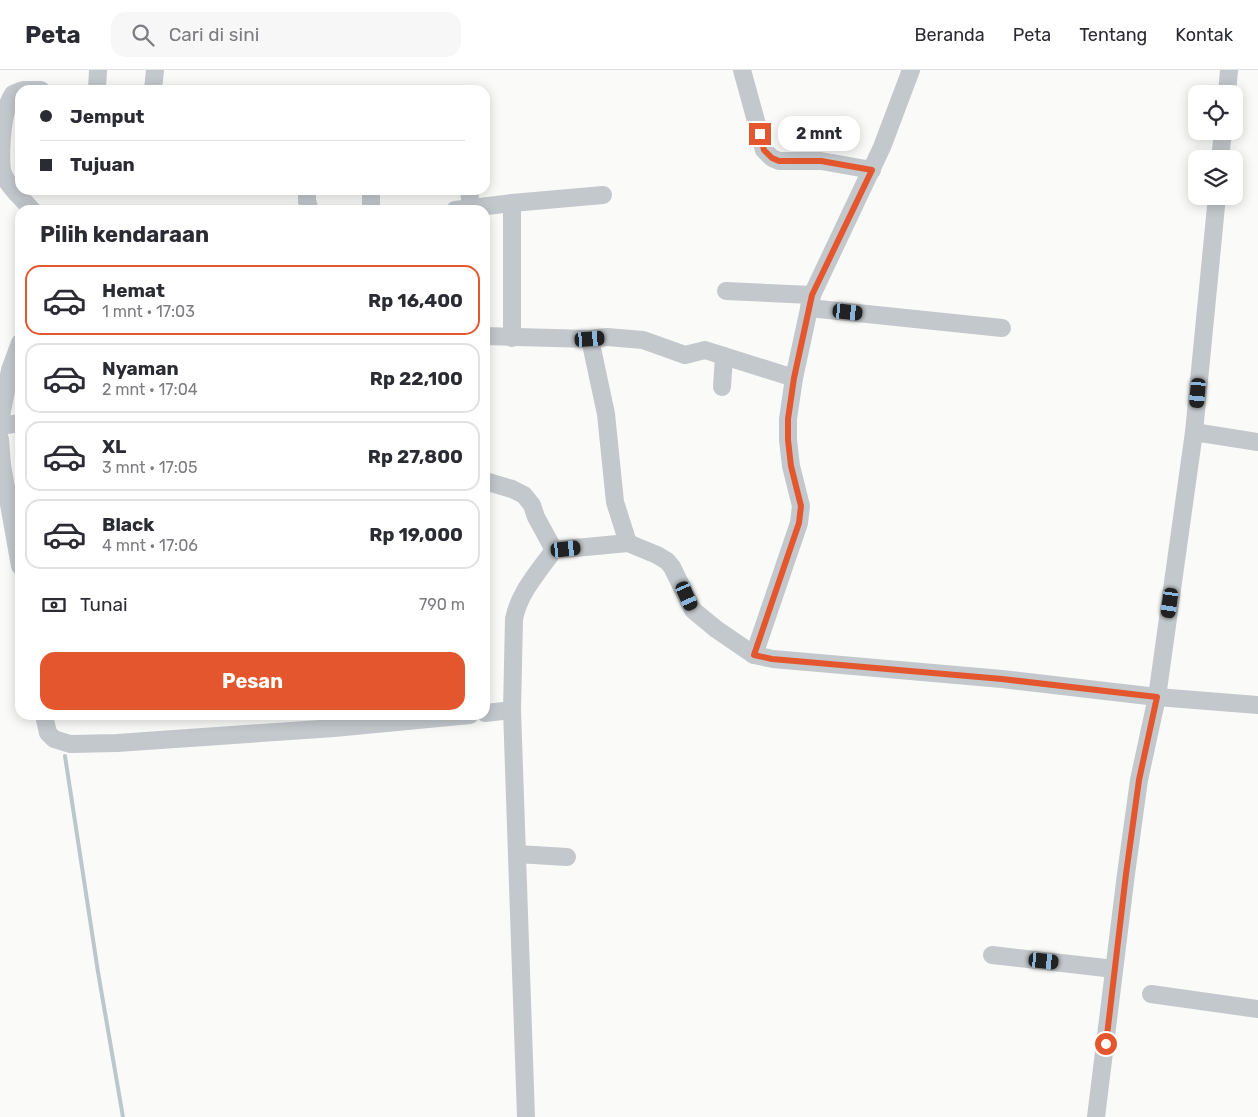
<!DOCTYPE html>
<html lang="id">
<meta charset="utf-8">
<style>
body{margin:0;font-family:Rubik,sans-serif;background:#f7f7f7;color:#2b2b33;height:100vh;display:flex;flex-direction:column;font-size:19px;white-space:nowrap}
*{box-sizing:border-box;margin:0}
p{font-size:16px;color:#7c7c81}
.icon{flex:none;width:28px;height:28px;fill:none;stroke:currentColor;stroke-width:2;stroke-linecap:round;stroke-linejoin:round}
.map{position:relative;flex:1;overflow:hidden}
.panel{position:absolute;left:15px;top:135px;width:475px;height:515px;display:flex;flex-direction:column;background:#fff;border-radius:15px;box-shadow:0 2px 12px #0003}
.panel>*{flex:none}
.hud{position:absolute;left:15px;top:15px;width:475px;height:110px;border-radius:15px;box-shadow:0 2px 12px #0003;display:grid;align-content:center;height:110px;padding:0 25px;background:#fff}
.tools{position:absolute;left:1188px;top:15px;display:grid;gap:10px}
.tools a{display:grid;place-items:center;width:55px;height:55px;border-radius:10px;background:#fff;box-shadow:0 2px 12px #0003;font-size:25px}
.end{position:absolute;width:22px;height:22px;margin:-11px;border:6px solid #e4572e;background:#fff;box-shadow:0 0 0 2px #fff}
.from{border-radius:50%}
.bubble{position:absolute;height:35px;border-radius:15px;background:#fff;box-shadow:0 2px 12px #0003;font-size:16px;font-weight:700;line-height:35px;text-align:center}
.car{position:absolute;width:15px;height:30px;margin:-15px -8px;border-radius:6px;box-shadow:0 0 4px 1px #0007;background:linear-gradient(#222 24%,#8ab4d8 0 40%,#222 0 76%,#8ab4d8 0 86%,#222 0)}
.hud b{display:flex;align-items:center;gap:18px;height:48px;font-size:19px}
.hud b+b{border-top:1px solid #e1e1e2}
.hud i{width:12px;height:12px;background:#2b2b33}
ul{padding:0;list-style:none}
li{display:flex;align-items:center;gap:15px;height:70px;margin:0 10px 8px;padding:0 15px;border:2px solid #e1e1e2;border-radius:15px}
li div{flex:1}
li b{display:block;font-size:19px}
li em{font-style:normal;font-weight:700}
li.selected{border-color:#e4572e}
li>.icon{width:45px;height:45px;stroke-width:1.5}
h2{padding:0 25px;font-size:22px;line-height:60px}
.pay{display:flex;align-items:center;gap:12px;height:55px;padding:0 25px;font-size:19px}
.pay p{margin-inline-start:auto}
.action{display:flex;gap:10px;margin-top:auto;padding:10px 25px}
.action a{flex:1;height:58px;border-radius:15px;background:#e4572e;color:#fff;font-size:20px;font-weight:700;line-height:58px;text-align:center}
header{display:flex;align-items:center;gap:30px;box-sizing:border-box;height:70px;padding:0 25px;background:#fff;border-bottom:1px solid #e1e1e2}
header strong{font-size:24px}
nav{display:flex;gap:28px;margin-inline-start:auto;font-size:18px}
.search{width:350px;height:45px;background:#f7f7f7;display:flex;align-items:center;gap:12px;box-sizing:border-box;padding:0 18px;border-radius:15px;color:#7c7c81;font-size:19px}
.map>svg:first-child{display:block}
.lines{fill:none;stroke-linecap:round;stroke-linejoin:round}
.stream{stroke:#bbc7cb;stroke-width:4}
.minor{stroke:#c3c8cc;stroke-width:18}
.route{stroke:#e4572e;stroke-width:6}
</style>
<header>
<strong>Peta</strong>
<div class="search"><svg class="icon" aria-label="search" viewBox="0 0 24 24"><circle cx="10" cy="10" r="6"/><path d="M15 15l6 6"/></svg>Cari di sini</div>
<nav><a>Beranda</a><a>Peta</a><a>Tentang</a><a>Kontak</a></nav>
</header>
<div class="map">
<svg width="1258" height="1047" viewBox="0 0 1258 1047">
<rect width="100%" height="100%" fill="#fafaf8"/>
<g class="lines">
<polyline class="stream" points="65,686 98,902 123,1047"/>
<g class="minor">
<polyline points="742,0 764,80 772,88 779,91 821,91 872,100"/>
<polyline points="23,20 41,20"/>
<polyline points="97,20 98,0"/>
<polyline points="153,20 155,0"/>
<path d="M20,21l-7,3c-11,16 -13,57 -11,76 4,15 20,28 30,40"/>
<polyline points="1227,24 1229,0"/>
<polyline points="1220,89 1223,61"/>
<polyline points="307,120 307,131 310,140"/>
<polyline points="469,120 471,138"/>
<polyline points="512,133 603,125"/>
<polyline points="371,140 371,120"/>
<polyline points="455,140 512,133 512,268"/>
<polyline points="726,221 812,225"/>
<polyline points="809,238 1002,258"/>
<polyline points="485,266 590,269 607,267 643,270 685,285 705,280 794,308"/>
<polyline points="590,269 606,344 615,432 628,473"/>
<polyline points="722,317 724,286"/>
<polyline points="0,352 10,300 20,273"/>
<polyline points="0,356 20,353"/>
<polyline points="1194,362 1258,372"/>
<polyline points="0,369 2,395"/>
<polyline points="0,396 2,395 20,496"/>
<polyline points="485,411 512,419 524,425 532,435 536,447 554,480"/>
<polyline points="754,585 799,453 801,436 791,396 788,370 788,349 794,308 812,225 882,77 911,0"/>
<polyline points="512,640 526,1047"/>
<path d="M485,643l27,-3 2,-91c5,-26 24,-47 40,-69l74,-7 29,12 10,6 5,6 21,43 23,19 38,26 19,4 229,20 155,18 101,8"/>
<polyline points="44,645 48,663 54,669 70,674 117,673 334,658 470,645"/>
<polyline points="517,784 567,787"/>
<polyline points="992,885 1114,899"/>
<polyline points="1151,924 1258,939"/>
<polyline points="1096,1047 1126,804 1139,710 1157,627 1194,362 1217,126"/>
</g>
</g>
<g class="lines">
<polyline class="route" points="760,64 764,80 772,88 779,91 821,91 872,100 812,225 794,308 788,349 788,370 791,396 801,436 799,453 754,585 772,589 1002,609 1157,627 1139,710 1126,804 1106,974"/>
</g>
</svg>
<div class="tools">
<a><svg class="icon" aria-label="locate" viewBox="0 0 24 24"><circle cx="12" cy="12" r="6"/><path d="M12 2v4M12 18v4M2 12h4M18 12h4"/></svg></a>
<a><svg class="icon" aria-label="layers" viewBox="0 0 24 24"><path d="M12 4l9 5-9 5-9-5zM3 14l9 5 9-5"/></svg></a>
</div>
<i class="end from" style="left:1106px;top:974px"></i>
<i class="end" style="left:760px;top:64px"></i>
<div class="bubble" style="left:778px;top:46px;width:82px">2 mnt</div>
<i class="car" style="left:848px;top:242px;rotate:96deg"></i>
<i class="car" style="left:590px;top:269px;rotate:86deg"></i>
<i class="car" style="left:1198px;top:323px;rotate:185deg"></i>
<i class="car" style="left:566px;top:479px;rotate:84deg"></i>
<i class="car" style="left:687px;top:526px;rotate:156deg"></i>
<i class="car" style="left:1170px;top:533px;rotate:188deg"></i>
<i class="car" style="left:1044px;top:891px;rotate:96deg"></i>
<div class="hud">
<b><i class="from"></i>Jemput</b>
<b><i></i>Tujuan</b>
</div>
<section class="panel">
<h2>Pilih kendaraan</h2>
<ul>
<li class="selected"><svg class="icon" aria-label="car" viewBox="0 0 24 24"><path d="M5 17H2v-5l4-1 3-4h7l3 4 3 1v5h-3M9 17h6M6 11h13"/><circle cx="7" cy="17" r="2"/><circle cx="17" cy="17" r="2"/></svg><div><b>Hemat</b><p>1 mnt · 17:03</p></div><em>Rp 16,400</em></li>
<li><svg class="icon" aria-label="car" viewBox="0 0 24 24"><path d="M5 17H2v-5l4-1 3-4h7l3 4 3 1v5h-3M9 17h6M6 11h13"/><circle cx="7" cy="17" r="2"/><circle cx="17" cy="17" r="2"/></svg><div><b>Nyaman</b><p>2 mnt · 17:04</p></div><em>Rp 22,100</em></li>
<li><svg class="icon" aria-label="car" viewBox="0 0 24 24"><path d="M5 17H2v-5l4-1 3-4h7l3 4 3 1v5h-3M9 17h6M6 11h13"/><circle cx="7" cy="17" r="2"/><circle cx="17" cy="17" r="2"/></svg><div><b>XL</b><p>3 mnt · 17:05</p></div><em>Rp 27,800</em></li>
<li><svg class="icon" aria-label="car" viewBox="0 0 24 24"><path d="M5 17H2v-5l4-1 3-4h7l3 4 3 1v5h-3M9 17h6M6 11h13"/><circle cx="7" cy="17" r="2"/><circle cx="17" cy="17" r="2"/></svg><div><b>Black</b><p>4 mnt · 17:06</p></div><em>Rp 19,000</em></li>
</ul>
<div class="pay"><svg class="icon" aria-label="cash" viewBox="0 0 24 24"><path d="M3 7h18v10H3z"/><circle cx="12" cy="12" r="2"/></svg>Tunai<p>790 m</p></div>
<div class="action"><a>Pesan</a></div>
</section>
</div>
